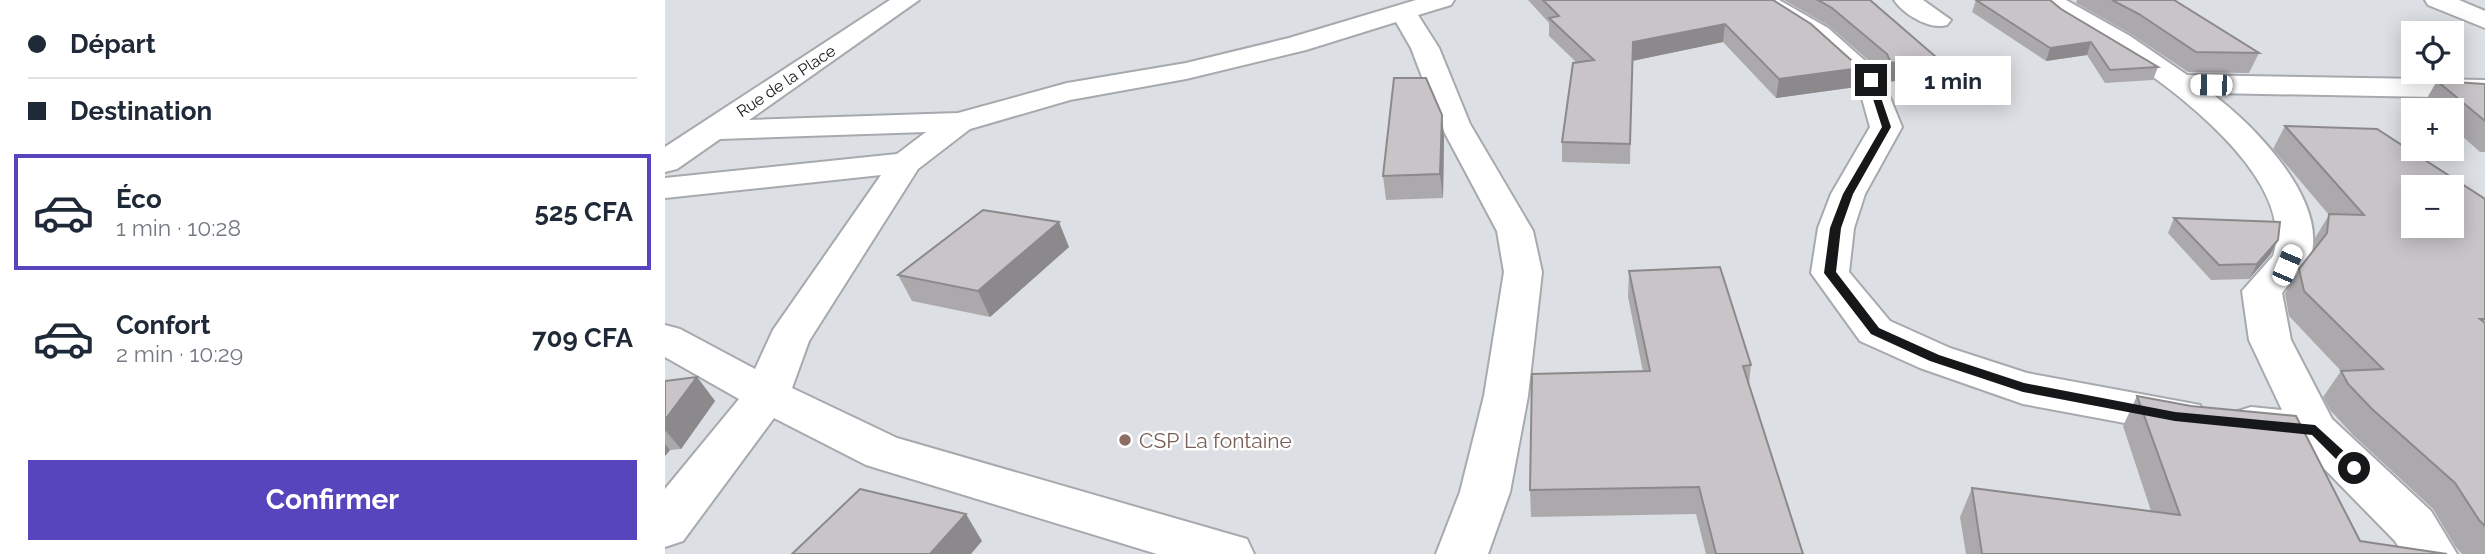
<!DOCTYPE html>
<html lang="fr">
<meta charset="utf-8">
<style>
body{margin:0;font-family:Raleway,sans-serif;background:#f2f2f3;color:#1f2937;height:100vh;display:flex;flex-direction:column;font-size:26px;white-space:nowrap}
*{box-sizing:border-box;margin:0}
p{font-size:23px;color:#747a83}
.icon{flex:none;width:38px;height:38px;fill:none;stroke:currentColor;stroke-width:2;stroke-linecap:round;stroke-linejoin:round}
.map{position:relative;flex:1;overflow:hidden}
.drawer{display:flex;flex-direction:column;background:#fff;width:665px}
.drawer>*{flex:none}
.hud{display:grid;align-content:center;height:154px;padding:0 28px;background:#fff}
.fabs{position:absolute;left:1736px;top:21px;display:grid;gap:14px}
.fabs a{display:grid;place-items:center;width:63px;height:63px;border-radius:0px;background:#fff;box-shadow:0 4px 18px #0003;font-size:35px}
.end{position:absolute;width:32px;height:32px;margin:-16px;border:9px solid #161718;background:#fff;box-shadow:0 0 0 4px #fff}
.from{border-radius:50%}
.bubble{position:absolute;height:49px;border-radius:0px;background:#fff;box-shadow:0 4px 18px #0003;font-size:23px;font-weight:700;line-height:49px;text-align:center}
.car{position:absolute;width:21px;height:42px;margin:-21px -10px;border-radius:9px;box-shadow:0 0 5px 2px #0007;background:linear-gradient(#fff 24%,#345 0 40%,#fff 0 76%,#345 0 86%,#fff 0)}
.hud b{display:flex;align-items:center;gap:24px;height:66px;font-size:26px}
.hud b+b{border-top:2px solid #e0e1e3}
.hud i{width:18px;height:18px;background:#1f2937}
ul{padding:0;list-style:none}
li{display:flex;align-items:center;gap:21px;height:116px;margin:0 14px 10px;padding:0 14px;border:4px solid transparent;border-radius:0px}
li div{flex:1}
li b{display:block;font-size:26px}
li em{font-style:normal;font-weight:700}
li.selected{border-color:#5645bc}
li>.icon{width:63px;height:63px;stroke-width:1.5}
.primary-button{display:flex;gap:14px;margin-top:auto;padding:14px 28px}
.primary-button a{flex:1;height:80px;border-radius:0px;background:#5645bc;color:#fff;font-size:28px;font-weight:700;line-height:80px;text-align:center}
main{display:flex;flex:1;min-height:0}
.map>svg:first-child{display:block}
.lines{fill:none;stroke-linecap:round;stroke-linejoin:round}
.minor-casing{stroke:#a6a9ad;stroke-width:4}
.minor{fill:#fff;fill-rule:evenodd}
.wall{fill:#aca9ac}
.shaded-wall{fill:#8c898c}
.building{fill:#c8c4c8;stroke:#8c898c;stroke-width:2;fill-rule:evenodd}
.route{fill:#161718}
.education-dot{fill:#8d6e63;stroke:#fff;stroke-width:2.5}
.labels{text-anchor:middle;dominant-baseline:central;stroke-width:5;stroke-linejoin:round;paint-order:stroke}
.far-street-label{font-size:16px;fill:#161718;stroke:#fff}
.near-education-label{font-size:21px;fill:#785e54;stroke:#fff;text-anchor:start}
</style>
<main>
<section class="drawer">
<div class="hud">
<b><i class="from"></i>Départ</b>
<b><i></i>Destination</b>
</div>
<ul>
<li class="selected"><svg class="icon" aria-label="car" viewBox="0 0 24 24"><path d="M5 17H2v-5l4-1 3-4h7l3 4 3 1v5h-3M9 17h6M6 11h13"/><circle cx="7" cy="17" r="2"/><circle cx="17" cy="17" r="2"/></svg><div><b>Éco</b><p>1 min · 10:28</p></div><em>525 CFA</em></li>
<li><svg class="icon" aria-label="car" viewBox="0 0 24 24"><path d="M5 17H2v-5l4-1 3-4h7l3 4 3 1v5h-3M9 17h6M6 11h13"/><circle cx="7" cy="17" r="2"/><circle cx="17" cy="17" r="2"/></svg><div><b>Confort</b><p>2 min · 10:29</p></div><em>709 CFA</em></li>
</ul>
<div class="primary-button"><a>Confirmer</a></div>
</section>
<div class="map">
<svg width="1820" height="554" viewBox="0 0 1820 554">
<rect width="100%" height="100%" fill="#dce0e4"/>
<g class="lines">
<g class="minor-casing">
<g id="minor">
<polygon points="225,0 254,0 84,120 293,113 402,83 521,63 624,38 751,0 789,0 786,5 753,15 774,48 805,124 868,231 877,272 863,396 845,492 823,554 771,554 795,492 819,396 839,272 832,231 775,124 746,48 731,22 641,50 521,79 405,100 305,129 253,169 144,341 127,388 232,438 582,539 589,554 492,554 201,465 109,418 18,541 0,547 0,489 74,399 0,357 0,325 15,329 90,369 108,330 216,175 0,198 0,178 232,154 261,132 55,139 12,169 0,172 0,147"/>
<polygon points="1084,0 1114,0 1163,28 1216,75 1237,127 1200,194 1189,228 1184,272 1225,321 1285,348 1362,373 1535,405 1542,417 1535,429 1519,434 1358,404 1255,368 1195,341 1146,273 1153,228 1166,194 1205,127 1193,84 1145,40"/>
<path d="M1229,0h29l28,20 -4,5c-17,5 -43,-10 -53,-25z"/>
<path d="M1371,0h30l64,36 57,39 298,5v18l-274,-5c42,31 116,106 100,163l-29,37 9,47 41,79 99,92 26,43h-54l-8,-13 -93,-95 -51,-5 -16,-5 -7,-12 7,-12 16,-5 31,3 -33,-70 -7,-49 31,-35c26,-79 -109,-175 -166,-210 -18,-11 -60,-30 -71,-46z"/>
<polygon points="1760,0 1794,0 1820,11 1820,28 1763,5"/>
</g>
</g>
<use href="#minor" class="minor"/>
</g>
<g class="wall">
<polygon points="863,0 1108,0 1191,87 1111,98 1058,42 967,61 965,164 897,162 897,142 911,62 884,36 884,23"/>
<polygon points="1119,0 1205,0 1271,57 1267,76 1222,82 1218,73 1164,26"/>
<polygon points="1311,0 1396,9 1493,67 1488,80 1440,83 1422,55 1381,61 1307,12"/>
<polygon points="1412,0 1509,0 1594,53 1584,73 1523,72 1466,34 1411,3"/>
<polygon points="1772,81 1820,84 1820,152 1815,152 1787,127 1787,110 1768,110 1759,103"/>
<polygon points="777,115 779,137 778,198 721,200 718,176"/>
<polygon points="1620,126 1820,199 1820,554 1797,554 1790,546 1768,509 1688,435 1665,410 1658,397 1676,371 1624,316 1620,294 1634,269 1649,250 1650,238 1664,215 1608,149"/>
<polygon points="1509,218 1613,240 1605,255 1584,279 1546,280 1503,233"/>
<polygon points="404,247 325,317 247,301 233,275"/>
<polygon points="964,271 1086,365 1084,384 1138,554 1041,554 1031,514 866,517 865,490 978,372 963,297"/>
<polygon points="32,377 50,401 16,449 5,450 0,456 0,381"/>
<polygon points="1472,396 1695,541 1782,554 1301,554 1295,517 1307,488 1486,511 1458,426"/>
</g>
<g class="shaded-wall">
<polygon points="1060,24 1058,42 967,61 968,42"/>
<polygon points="1426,42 1422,55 1381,61 1385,48"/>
<polygon points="1271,57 1267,76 1222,82 1226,63"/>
<polygon points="1195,68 1191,87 1111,98 1114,79"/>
<polygon points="777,115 779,137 778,198 775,174"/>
<polygon points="394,222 404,247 325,317 313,291"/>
<polygon points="1613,240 1605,255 1584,279 1592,264"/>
<polygon points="32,377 50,401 16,449 0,430 0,420"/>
<polygon points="0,444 5,450 0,456"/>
<polygon points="301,514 317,541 306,554 265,554"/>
</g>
<g class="building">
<polygon points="878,0 1108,0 1146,24 1195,68 1114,79 1060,24 968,42 965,144 897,142 908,63 929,60 884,18 894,16"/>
<polygon points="1153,0 1205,0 1271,57 1226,63 1222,54 1167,8"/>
<polygon points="1311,0 1385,0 1396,9 1493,67 1445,70 1426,42 1385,48"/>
<polygon points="1447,0 1509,0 1594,53 1531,52 1474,14"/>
<polygon points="729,78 761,78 777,115 775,174 718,176"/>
<polygon points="1772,81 1820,84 1820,121"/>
<path d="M1620,126l92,3 108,70v120h-5l5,4v203l-6,-6 -24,-37 -83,-74 -24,-25 -7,-13 42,-2 -79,-78 -5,-22 28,-36 2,-19 35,1zM1748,187h39v39h-39z"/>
<polygon points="318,210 394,222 313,291 233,275"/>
<polygon points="1509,218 1615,222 1613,240 1592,264 1554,265"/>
<polygon points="1055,267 1086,365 1078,366 1138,554 1051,554 1034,487 865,490 867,374 985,371 964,271"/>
<polygon points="32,377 0,420 0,381"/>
<polygon points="1472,396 1526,406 1631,416 1695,541 1782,554 1317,554 1307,488 1515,515"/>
<polygon points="195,489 301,514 265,554 127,554"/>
</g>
<polygon class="route" points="1206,78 1210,80 1226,127 1188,194 1176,228 1171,272 1214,328 1274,355 1359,383 1510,412 1650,425 1694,465 1694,472 1684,472 1647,435 1510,421 1358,392 1265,361 1206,334 1159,273 1165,228 1178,194 1217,127 1202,80"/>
<circle class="education-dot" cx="460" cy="440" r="7"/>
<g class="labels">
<g class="far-street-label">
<text transform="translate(121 81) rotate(-34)">Rue de la Place</text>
</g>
<g class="near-education-label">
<text x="474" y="440">CSP La fontaine</text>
</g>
</g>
</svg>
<div class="fabs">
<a><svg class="icon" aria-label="locate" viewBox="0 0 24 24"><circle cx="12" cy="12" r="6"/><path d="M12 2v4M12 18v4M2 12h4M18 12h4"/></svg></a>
<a>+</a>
<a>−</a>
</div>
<i class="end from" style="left:1689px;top:468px"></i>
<i class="end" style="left:1206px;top:80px"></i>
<div class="bubble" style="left:1230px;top:56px;width:116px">1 min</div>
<i class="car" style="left:1546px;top:85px;rotate:271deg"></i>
<i class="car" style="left:1622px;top:265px;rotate:23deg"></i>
</div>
</main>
